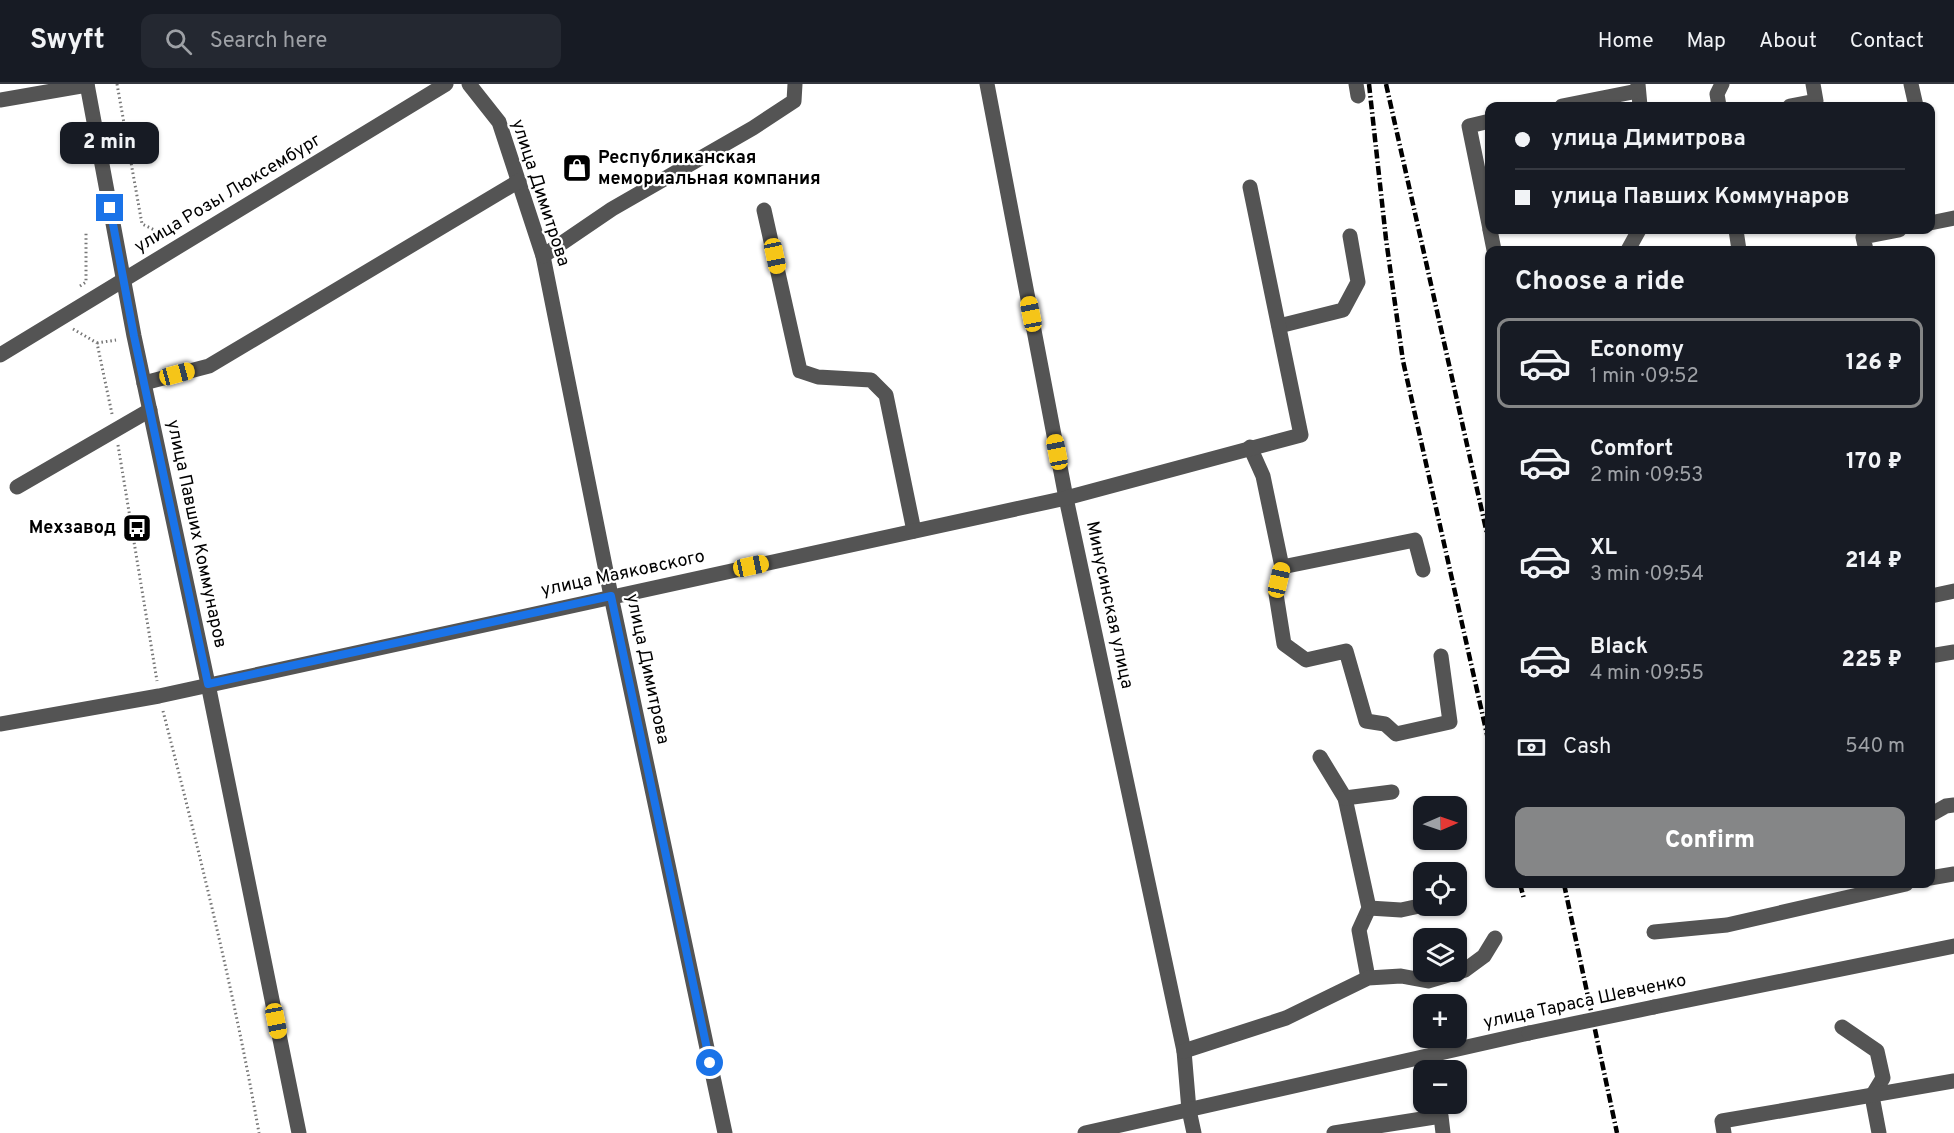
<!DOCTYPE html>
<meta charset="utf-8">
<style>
body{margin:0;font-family:Overpass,sans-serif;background:#242831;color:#f1f3f6;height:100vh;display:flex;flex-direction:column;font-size:22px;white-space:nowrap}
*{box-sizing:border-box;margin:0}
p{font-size:20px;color:#9ea1a6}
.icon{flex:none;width:33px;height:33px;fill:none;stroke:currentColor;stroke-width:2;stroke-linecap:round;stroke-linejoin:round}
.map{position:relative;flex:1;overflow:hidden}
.sheet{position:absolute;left:1485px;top:162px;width:450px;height:642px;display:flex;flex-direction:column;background:#171b24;border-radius:12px;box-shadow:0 2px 4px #0004}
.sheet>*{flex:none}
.top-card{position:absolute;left:1485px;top:18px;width:450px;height:132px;border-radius:12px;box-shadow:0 2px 4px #0004;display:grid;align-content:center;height:132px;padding:0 30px;background:#171b24}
.needle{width:39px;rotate:88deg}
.controls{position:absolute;left:1413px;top:712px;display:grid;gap:12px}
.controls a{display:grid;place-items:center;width:54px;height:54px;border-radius:12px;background:#171b24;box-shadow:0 2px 4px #0004;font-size:30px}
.end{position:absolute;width:27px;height:27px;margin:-14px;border:8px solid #1a73e8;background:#fff;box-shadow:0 0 0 3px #fff}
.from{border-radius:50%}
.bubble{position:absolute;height:42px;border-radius:12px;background:#171b24;box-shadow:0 2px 4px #0004;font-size:20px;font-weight:800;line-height:42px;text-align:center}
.car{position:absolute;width:18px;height:36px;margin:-18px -9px;border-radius:8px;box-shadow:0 0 4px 2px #0007;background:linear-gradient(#f5c518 24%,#345 0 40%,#f5c518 0 76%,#345 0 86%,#f5c518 0)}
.top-card b{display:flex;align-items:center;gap:21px;height:57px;font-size:22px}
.top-card b+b{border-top:2px solid #363941}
.top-card i{width:15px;height:15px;background:#f1f3f6}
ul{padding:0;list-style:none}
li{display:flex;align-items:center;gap:18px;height:90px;margin:0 12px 9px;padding:0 18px;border:3px solid transparent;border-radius:12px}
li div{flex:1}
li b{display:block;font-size:22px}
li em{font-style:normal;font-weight:800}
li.on{border-color:#858687}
li>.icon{width:54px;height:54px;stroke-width:1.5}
h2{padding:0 30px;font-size:27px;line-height:72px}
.pay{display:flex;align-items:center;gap:15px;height:66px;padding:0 30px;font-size:22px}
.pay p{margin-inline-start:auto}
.button{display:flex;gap:12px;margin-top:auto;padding:12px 30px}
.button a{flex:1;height:69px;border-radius:12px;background:#858687;color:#fff;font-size:24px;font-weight:800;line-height:69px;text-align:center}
header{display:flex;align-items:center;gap:36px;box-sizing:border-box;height:84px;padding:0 30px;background:#171b24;border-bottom:2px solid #363941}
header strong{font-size:28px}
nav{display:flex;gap:33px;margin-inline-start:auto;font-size:21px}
.search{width:420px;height:54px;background:#242831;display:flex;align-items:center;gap:15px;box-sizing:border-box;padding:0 21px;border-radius:12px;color:#9ea1a6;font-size:22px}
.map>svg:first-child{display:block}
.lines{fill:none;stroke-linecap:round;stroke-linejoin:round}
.path{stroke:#767676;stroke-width:3;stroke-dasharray:1.5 3;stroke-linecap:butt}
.minor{stroke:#545454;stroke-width:15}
.rail{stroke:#000;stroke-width:4.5;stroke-dasharray:9 3 1.5 3;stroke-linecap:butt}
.minor-bridge{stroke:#545454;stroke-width:15}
.route{stroke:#1a73e8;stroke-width:8}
.labels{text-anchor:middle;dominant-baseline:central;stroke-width:4.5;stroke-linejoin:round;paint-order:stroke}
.poi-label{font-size:18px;font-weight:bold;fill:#000;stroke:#fff;text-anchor:start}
.street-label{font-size:18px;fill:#000;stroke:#fff}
</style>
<header>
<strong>Swyft</strong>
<div class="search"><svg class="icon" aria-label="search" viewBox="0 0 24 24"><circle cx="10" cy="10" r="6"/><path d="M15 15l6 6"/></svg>Search here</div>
<nav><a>Home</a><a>Map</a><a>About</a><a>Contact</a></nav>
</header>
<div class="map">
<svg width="1954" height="1049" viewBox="0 0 1954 1049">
<rect width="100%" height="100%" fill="#fff"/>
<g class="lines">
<g class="path">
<polyline points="117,0 142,140 165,151"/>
<polyline points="80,202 86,198 86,149"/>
<polyline points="73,245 97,259 112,330"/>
<polyline points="97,259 116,256"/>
<polyline points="118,361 157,597"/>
<path d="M163,627c36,140 71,280 96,422"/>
</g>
<g class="minor">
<polyline points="87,0 134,252 208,600 299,1049"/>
<polyline points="469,0 499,38 543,172 611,512 725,1049"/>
<polyline points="987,0 1066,414 1184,967 1189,1026 1194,1049"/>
<polyline points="1356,0 1358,12"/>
<polyline points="1638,0 1640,22"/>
<polyline points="1911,0 1916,22"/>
<polyline points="0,16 87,1"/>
<polyline points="1562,22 1638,7"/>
<polyline points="1719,22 1717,10 1722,0"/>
<polyline points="1790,22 1816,17 1813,0"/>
<polyline points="1490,37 1469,42 1490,145"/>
<polyline points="764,126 800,287 818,293 871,296 886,311 914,447"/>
<polyline points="1930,139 1954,134"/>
<polyline points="1490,146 1494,166"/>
<polyline points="1736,146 1739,166"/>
<polyline points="1628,166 1639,146"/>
<polyline points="1866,166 1863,153 1899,146"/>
<polyline points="543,172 612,125 753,44 794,17 795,0"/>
<polyline points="1279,242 1343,226 1358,198 1350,152"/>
<polyline points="0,271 446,0"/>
<polyline points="144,299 209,282 519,97"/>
<polyline points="1250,363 1263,392 1282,483 1276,510 1284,560 1306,576 1346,567 1366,637 1385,640 1396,650 1450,638 1441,572"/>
<polyline points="17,403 150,326"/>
<polyline points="1282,483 1415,456 1423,486"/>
<polyline points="1930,510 1931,512 1954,507"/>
<polyline points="1930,572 1954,568"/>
<polyline points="0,640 159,612 1066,414 1301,351 1250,103"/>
<polyline points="1320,673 1345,714 1369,824 1359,846 1368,894"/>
<polyline points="1345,714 1392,708"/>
<polyline points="1930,731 1946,722 1954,721"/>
<polyline points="1930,794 1954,790"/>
<polyline points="1369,824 1401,826 1424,821"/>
<polyline points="1654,848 1727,841 1906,800"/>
<polyline points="1654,923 1954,862"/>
<polyline points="1842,943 1877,967 1883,994 1872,1012 1879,1049"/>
<polyline points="1184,967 1286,934 1368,894 1401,892 1428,897 1465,886 1484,872 1495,854"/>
<polyline points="1085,1049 1529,949"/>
<polyline points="1334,1049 1441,1032 1443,1049"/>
<polyline points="1724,1049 1722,1037 1954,997"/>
</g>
<g class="rail">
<polyline points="1369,0 1386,155 1403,277 1490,664"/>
<polyline points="1386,0 1490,463"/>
<polyline points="1520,800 1524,815"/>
<polyline points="1564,800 1617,1049"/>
</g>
<polyline class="minor-bridge" points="1529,949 1654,923"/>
</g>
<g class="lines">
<polyline class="route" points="110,124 134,252 208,600 611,512 710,979"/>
</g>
<defs>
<g id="shop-square" transform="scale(1.5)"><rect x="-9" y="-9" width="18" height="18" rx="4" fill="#000" stroke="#fff"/><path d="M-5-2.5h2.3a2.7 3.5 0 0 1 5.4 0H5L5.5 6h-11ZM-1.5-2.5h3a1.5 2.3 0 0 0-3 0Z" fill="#fff"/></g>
<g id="bus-square" transform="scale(1.5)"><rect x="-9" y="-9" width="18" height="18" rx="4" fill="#000" stroke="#fff"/><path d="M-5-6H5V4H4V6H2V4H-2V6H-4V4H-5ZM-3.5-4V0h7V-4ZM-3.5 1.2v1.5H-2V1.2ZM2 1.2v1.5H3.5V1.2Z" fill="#fff"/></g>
</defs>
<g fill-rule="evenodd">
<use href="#shop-square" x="577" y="84"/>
<use href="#bus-square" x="137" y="444"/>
</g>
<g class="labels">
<g class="poi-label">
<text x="598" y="74">Республиканская<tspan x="598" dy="21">мемориальная компания</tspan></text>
<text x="116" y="444" text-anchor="end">Мехзавод</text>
</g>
<g class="street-label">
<text transform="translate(540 109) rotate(72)">улица Димитрова</text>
<text transform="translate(228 110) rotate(-31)">улица Розы Люксембург</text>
<text transform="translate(196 450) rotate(78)">улица Павших Коммунаров</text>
<text transform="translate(623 490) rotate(-12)">улица Маяковского</text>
<text transform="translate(1109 521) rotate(78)">Минусинская улица</text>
<text transform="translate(647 585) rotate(78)">улица Димитрова</text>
<text transform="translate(1585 918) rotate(-12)">улица Тараса Шевченко</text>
</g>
</g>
</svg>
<div class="controls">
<a><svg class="needle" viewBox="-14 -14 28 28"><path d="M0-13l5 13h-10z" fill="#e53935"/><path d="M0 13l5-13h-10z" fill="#9ea1a6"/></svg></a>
<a><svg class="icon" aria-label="locate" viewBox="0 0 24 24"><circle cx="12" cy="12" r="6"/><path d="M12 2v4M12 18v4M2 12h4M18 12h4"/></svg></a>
<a><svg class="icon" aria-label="layers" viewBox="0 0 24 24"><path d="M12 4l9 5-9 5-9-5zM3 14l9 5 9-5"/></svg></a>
<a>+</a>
<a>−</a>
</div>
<i class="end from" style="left:710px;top:979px"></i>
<i class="end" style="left:110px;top:124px"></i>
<div class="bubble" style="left:60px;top:38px;width:99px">2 min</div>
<i class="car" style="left:775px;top:172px;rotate:168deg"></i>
<i class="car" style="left:1031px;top:230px;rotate:349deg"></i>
<i class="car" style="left:177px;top:290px;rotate:75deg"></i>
<i class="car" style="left:1057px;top:368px;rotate:349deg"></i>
<i class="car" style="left:751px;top:482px;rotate:78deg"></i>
<i class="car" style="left:1279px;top:496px;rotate:13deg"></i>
<i class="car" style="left:276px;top:937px;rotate:169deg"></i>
<div class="top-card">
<b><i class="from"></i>улица Димитрова</b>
<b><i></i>улица Павших Коммунаров</b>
</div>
<section class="sheet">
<h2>Choose a ride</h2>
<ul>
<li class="on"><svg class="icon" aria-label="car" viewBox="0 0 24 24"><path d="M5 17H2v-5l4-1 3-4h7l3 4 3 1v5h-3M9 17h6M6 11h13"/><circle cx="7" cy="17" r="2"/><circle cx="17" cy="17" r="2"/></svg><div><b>Economy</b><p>1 min · 09:52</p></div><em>126 ₽</em></li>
<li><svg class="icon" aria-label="car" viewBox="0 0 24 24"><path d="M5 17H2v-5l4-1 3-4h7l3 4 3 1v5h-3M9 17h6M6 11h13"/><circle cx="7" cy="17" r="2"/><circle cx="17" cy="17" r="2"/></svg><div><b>Comfort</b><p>2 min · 09:53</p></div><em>170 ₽</em></li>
<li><svg class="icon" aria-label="car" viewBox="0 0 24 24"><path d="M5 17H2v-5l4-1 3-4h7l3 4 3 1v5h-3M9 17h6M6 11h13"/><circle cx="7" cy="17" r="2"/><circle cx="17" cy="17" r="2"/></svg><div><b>XL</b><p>3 min · 09:54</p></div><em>214 ₽</em></li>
<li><svg class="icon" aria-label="car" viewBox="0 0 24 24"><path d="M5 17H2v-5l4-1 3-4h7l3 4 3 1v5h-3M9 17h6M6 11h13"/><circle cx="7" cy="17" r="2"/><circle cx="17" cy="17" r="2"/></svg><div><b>Black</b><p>4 min · 09:55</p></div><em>225 ₽</em></li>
</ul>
<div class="pay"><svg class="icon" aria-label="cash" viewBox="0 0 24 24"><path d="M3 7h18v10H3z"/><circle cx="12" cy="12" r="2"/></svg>Cash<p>540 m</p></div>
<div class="button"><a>Confirm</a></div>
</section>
</div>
